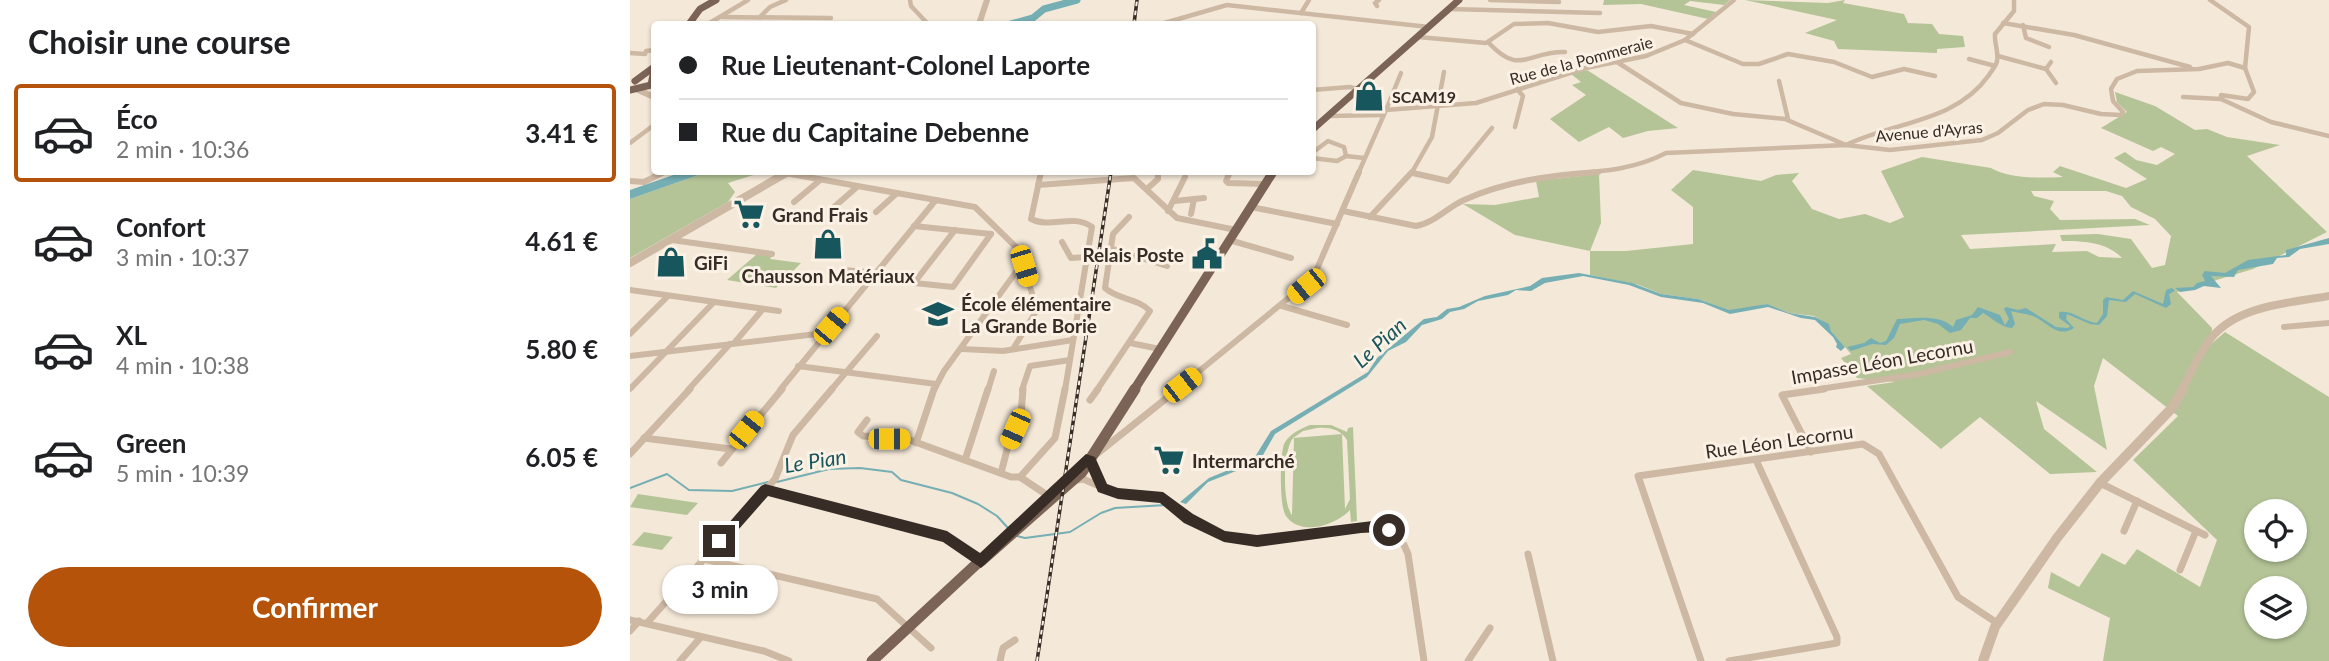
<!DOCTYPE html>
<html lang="fr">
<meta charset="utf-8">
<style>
body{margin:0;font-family:Lato,sans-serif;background:#f2f2f2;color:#202124;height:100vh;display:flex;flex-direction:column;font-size:26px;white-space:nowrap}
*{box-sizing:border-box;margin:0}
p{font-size:23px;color:#757577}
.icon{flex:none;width:38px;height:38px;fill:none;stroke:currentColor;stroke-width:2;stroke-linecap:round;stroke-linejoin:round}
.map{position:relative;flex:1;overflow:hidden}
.panel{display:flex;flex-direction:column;background:#fff;width:630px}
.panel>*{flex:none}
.guide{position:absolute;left:21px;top:21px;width:665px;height:154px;border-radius:7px;box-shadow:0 2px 5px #0004;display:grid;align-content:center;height:154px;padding:0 28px;background:#fff}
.fabs{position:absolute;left:1614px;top:499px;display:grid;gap:14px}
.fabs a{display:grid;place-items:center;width:63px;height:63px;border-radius:50%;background:#fff;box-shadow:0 2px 5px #0004;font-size:35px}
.end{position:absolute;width:32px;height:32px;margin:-16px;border:9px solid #372c26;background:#fff;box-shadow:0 0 0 4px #fff}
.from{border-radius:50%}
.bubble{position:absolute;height:49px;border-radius:24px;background:#fff;box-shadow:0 2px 5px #0004;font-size:23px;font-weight:700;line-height:49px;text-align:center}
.car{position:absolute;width:21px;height:42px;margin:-21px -10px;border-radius:9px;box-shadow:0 0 5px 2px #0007;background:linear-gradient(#f5c518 24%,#345 0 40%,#f5c518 0 76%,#345 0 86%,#f5c518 0)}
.guide b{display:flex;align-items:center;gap:24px;height:66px;font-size:26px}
.guide b+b{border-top:2px solid #e0e0e0}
.guide i{width:18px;height:18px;background:#202124}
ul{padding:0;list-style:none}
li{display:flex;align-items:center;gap:21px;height:98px;margin:0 14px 10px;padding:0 14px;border:4px solid transparent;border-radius:7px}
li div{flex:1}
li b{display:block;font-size:26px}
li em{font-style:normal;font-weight:700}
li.active{border-color:#b45309}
li>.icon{width:63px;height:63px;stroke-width:1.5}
h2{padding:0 28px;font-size:32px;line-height:84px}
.button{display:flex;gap:14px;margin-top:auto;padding:14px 28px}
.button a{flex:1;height:80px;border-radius:42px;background:#b45309;color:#fff;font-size:28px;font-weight:700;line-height:80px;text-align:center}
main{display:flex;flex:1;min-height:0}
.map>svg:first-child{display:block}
.green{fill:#b4c497;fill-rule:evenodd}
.water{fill:#75afb4}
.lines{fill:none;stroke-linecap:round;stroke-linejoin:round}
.stream{stroke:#75afb4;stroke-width:2}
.river{stroke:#75afb4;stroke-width:7}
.minor-far2{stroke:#cdb8a3;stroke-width:4.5}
.minor-far1{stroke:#cdb8a3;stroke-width:6}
.minor{stroke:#cdb8a3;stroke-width:7}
.tertiary-far2{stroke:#cdb8a3;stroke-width:6}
.tertiary-far1{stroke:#cdb8a3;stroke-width:8}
.tertiary{stroke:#cdb8a3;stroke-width:10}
.primary-far2{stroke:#7b6355;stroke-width:7}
.primary-far1{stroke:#7b6355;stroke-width:9}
.primary{stroke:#7b6355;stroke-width:11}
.rail-casing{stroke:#372c26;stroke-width:3.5}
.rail{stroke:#fbf2e5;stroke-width:2;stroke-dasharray:4.5;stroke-linecap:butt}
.route{fill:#372c26}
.labels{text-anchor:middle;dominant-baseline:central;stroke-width:6;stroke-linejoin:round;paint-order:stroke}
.far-street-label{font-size:16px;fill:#372c26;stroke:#fbf2e5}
.far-poi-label{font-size:16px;font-weight:bold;fill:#372c26;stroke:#fbf2e5;text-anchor:start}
.poi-label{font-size:19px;font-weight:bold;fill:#372c26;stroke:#fbf2e5;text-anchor:start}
.street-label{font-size:19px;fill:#372c26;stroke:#fbf2e5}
.water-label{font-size:21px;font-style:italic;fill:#18565d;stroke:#fbf2e5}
</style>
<main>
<section class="panel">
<h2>Choisir une course</h2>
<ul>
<li class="active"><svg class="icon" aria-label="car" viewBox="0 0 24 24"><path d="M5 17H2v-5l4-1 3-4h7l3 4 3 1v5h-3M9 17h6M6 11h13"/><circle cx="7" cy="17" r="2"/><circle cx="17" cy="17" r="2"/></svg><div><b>Éco</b><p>2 min · 10:36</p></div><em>3.41 €</em></li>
<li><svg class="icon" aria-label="car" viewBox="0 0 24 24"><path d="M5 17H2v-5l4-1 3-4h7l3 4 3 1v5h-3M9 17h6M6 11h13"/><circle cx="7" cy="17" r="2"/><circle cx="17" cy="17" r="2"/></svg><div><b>Confort</b><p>3 min · 10:37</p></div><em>4.61 €</em></li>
<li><svg class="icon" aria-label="car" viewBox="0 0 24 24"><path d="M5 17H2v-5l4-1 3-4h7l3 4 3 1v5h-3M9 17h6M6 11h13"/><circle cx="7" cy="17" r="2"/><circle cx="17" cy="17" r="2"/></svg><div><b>XL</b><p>4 min · 10:38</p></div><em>5.80 €</em></li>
<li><svg class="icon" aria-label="car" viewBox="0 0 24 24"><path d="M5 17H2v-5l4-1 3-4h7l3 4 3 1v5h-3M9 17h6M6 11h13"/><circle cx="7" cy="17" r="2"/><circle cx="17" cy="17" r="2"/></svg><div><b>Green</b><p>5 min · 10:39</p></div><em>6.05 €</em></li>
</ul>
<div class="button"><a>Confirmer</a></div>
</section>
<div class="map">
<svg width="1699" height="661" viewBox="0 0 1699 661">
<rect width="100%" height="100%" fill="#f4e8d8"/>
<g class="green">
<polygon points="974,0 1100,0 1094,5 1060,1 1054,5 1086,12 1078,19 1011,4 973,5"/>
<polygon points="1115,0 1198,3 1215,0 1213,3 1274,14 1278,23 1302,24 1309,34 1333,36 1335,47 1307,49 1307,53 1208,49 1204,41 1175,33 1207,20"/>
<polygon points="957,70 1048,128 1018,131 993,138 979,127 949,142 920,119 956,95 942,85 951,82 941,74"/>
<path d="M1485,92l40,14 40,24 12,-1 20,8 53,8 -33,11 80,76 -74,37 -76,23 35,36 -1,16 14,-12 104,65v264h-226l7,-43 -62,-30 3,-16 28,15 23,-34 23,12 12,-16 63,38 17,-47 -84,-80 45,-44 -75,-58 -9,28 13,64 -71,-49 8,28 53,43 -47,2 -70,-57 -39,32 -74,-63 28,-4 -38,-4 -16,-20 10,-4 -20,-23 -2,-6 -15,-9 -25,-3 -23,-9 -20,6h-18l-30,-11 -37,-5 -22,-9 -49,-10v-24l-75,-16 -52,-31 32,1 44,-8 -3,-16 63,-7 2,49 -11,28h36l67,-7v-37l-22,-17 22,-20 68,11 15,-6 23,-2 -7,8 20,28 27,10 26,-5 25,9 14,-6 -23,-46 41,-14 69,11c18,11 51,10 72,9l-10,-5 7,-6 66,22 21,-9 -33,-21 11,-6 11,8 21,5 18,-11 -14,-7 -8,4 -52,-23 26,-16 -10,-10zM1401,191h75l16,5 9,11 24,12 16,17 -6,29 -13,3 -21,-29 -33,-5 -38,1 2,6c21,0 45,1 60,17l-23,-1 -12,-6 -35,1 4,-8 -86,5 -9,-14 189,-10 -15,-6 -75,1 -10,-11 4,-8 -20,-5zM1626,511h38v39h-38zM1626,588h38v38h-38z"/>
<polygon points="77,172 133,172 98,183 105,192 98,202 0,258 0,199"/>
<polygon points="127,254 142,256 140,259 171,263 146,288 97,280"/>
<path d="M680,425h21l16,7 1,-4 5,-1 4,94 -6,1 -1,-12c-14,15 -49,27 -64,6 -7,-10 -6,-61 -2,-72 5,-10 16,-15 26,-19zM687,428c12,-1 23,1 30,12l3,59 -5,10 -3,-75 -49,4 10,-7zM663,438l1,1 -2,76c-10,-12 -9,-65 1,-77z"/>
<polygon points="8,494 68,503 57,515 0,507"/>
<polygon points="14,532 43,537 32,550 2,545"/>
</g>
<g class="water">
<polygon points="52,172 77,172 0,199 0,190"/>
<polygon points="1699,238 1699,244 1670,249 1659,257 1647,258 1643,264 1608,270 1604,277 1581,276 1591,288 1574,286 1565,290 1550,292 1545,288 1563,287 1567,283 1575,281 1572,275 1575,271 1595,273 1618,260 1656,255 1656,250"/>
<polygon points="949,273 1002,283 1031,294 1068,299 1099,310 1137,304 1159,313 1185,317 1199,324 1201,331 1215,347 1211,351 1206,347 1207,344 1203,337 1185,320 1171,318 1138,307 1100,314 1073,303 1031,297 999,285 953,276 915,283 901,291 886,290 878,295 848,301 834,309 820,312 812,319 792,325 776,342 758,351 737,377 645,434 629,462 578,482 556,504 550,502 579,478 623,460 641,431 738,372 747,358 794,319 807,317 817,309 829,307 855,296 900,286 912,278"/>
<path d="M1542,288l3,3 -6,3 2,10 -5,4 -31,-14 -9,8 -17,-2 -2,16 -8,9 -9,-1 -23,-10 -1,5 8,9c-17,11 -26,-6 -41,-12 -6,-2 -15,-3 -22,-5l4,13 -3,4c-10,0 -20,-10 -29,-15l-6,5h-7l-9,12 -11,3 -12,-9 -14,-4 -24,4 -6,14 -8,7 -14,-1 -21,7 -4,-4 17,-4 7,-5 9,5 6,-2 11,-22c18,-1 43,-5 56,8l3,-7 16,-5 6,-8 22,8 5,10 4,-6 -5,-10 2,-2 12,3 8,-2 30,19 12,1 2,-2 -11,-8v-6c15,-2 24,10 38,11l6,-9v-14l3,-3 17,3 10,-9 30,13 3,-14z"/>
</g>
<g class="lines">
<g class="stream">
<polyline points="147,482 199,469 230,468 262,472 271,480 322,493 348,504 367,516 378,528"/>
<polyline points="0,488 37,474 59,490 102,491 138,482"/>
<polyline points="387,536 395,538 440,532 471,513 485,508 536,505"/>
</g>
<polyline class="river" points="381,24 403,18 414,9 447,0"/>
<g class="minor-far2">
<polyline points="280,0 281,6 298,24"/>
<polyline points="860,0 929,2"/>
<polyline points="1580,0 1619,27 1615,68"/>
<polyline points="747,6 745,3 749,0"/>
<polyline points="819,9 970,13"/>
<polyline points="671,13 679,0"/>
<polyline points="92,17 201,18"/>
<polyline points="130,17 140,7 156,0"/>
<polyline points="1373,23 1444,35 1560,67"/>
<polyline points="78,24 118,0"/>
<polyline points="531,24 597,5 799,27"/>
<polyline points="1393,25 1396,38 1419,47"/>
<polyline points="788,37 856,43 884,24 918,23 968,32 1021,26 1063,34"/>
<polyline points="1055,40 1113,64 1129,64 1158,54 1204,62 1242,77 1274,69 1305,76"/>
<path d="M858,42c32,35 39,9 77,10"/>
<polyline points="0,53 15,54 16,51 24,50"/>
<polyline points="1368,56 1416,69"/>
<polyline points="1339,59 1365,66"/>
<polyline points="987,62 1051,103 1103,114 1155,119 1216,145"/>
<polyline points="1421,62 1416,69 1426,83"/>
<polyline points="1149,81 1158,119"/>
<polyline points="682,90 720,87 728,89"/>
<polyline points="1553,97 1591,99"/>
<polyline points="756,110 771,73"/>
<polyline points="699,116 752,115"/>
<polyline points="885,127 893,96 887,89"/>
<polyline points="0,143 24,125"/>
<path d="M1216,145c48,-24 109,-22 143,-70 3,-5 7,-9 8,-14 2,-9 -3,-18 -2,-27l19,-23v-11"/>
<polyline points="682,153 698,141 714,147 716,156"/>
<polyline points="682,158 707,161 716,156 734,158"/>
<polyline points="155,173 159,174"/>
<polyline points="783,173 786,174"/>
<polyline points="31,174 34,172"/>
<polyline points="728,174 756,110 846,103 956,68 1016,56 1055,40 1104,0"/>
<polyline points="781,174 802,137 814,72"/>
<polyline points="824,174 862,128"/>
<path d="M941,174c34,-3 64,-5 95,-21l180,-8 44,5 92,-10 16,-7 30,-23 16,-6 19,1 38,9 20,1 2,-3 -10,-11 -2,-12 6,-10 20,-8 62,-2 29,-6 17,5 9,24 -6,7 -27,-4v4l50,23 58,14"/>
</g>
<g class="minor-far1">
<path d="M411,172l-10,47c20,10 42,-6 61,8l-27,163"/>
<polyline points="600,172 596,181 598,183 635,184"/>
<polyline points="155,173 345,207 389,250 407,310 383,349"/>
<polyline points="783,173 818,181 826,172"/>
<polyline points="0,181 14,182 34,172"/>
<polyline points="408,185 504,178 547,218 606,230"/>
<polyline points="518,188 528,179 528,172"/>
<polyline points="545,201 574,198"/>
<polyline points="164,202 189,181"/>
<polyline points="204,207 227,187"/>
<polyline points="621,207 707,224"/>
<polyline points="538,211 555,177"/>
<path d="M713,211l73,15c18,-3 32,-19 48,-26 42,-19 88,-25 134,-28"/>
<polyline points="246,212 266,194"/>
<polyline points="561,214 564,199"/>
<polyline points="740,217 782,172"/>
<polyline points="284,226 361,234"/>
<polyline points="42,240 142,254"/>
<polyline points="599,240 661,258"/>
<polyline points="432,242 441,258 457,257"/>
<polyline points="480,248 537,266"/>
<polyline points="215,270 245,273"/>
<polyline points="284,283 323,287 361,234"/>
<polyline points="284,283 325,230"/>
<polyline points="0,290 149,311"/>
<polyline points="652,306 717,325"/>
<polyline points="1654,327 1699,323"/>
<polyline points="0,334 38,296"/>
<polyline points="105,342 133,309"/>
<polyline points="500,343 530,349"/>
<polyline points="332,349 373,351 443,340"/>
<polyline points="0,356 195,333"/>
<polyline points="168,366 306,384"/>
<polyline points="0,389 84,302"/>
<polyline points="58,390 100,344"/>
<polyline points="150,390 305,201"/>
<polyline points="201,390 247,336"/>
<polyline points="304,390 314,371 386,272 394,266"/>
<polyline points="358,390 364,371"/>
<polyline points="392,390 400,366 440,360"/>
<path d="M467,390l53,-79c-12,-13 -32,-11 -45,-23l8,-54 16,-17"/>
<polyline points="546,390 683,278 729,172"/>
<polyline points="1183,390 1289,374 1380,352"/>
</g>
<g class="minor">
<polyline points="460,400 468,389"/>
<polyline points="237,420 228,432 233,436 277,439 381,477 390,477"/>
<polyline points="14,438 101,449"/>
<polyline points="286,443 304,389"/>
<polyline points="1181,452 1152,395 1194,389"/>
<polyline points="468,453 548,389"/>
<polyline points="0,454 60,389"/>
<polyline points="335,460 358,389"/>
<polyline points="460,460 472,488"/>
<polyline points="91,463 152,389"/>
<polyline points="371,473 379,442 391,415 393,389"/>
<polyline points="447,480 453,479 488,494 533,498 558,519 594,536 627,541 751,526 774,545 778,554 794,661"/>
<polyline points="1470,483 1575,535"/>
<polyline points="135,490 317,536 351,561"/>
<polyline points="423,499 390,477 425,438 435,389"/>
<polyline points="1494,531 1507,501"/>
<polyline points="898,554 923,661"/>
<polyline points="74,559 247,599 301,648"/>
<polyline points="1550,570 1566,531"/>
<polyline points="0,620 134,651 159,661"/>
<polyline points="17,623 145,479 163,435 202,389"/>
<polyline points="0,631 9,621"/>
<polyline points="50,661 71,637"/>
<polyline points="370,661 373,648 385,640"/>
<polyline points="838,661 860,628"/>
<polyline points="1071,661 1008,476 1233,444 1249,454 1328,597 1367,623"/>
<polyline points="1099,661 1207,643 1207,637 1126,460"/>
</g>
<g class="tertiary-far2">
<polyline points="349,24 357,0"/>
<polyline points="8,90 24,97"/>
<polyline points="155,174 158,172"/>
</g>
<g class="tertiary-far1">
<polyline points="0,263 158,172"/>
<path d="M1552,390c9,-16 17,-38 30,-53 27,-32 78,-34 117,-41"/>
</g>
<polyline class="tertiary" points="1353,661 1365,627 1427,538 1470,483 1542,408 1553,389"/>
<g class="primary-far2">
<polyline points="59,24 70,9 86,0"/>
<polyline points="5,81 24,67"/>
<polyline points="0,90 21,85 24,70"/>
<polyline points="682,130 829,0"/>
</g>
<polyline class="primary-far1" points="504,390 643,172"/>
<g class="primary">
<polyline points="351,561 452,472 505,389"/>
<polyline points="242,661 353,558"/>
</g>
<g class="rail-casing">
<g id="rail">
<polyline points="504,24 507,0"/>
<polyline points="407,661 481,172"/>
</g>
</g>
<use href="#rail" class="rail"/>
</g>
<polygon class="route" points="456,454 465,457 477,484 488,488 533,492 563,514 595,531 627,535 751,520 764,526 766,530 759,536 750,532 731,533 627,547 594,542 554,523 530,503 488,499 468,492 457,467 351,568 313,542 138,496 94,546 89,547 83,541 131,486 135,484 317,531 350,553"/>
<defs>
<g id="shop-bare" transform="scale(2.415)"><path d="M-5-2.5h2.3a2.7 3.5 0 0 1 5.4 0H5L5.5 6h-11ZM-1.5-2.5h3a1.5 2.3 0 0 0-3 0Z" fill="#18565d" stroke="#fbf2e5" stroke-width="2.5" paint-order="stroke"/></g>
<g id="supermarket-bare" transform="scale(2.415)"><path d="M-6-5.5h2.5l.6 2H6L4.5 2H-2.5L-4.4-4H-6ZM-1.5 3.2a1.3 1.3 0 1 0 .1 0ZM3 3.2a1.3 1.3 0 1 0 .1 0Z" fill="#18565d" stroke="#fbf2e5" stroke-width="2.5" paint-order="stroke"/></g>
<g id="civic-bare" transform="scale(2.415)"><path d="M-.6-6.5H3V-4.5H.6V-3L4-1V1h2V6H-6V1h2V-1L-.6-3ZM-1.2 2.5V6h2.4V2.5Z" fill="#18565d" stroke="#fbf2e5" stroke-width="2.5" paint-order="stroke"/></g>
<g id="school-bare" transform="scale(2.415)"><path d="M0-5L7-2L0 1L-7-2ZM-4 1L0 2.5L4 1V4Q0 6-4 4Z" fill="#18565d" stroke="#fbf2e5" stroke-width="2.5" paint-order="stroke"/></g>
</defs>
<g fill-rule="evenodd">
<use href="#shop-bare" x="739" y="96"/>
<use href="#supermarket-bare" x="119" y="214"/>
<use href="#shop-bare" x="198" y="244"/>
<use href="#civic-bare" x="577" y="254"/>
<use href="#shop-bare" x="41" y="262"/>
<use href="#school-bare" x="308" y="314"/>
<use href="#supermarket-bare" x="539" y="460"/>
</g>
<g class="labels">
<g class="far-street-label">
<text transform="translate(951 60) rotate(-15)">Rue de la Pommeraie</text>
<text transform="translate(1299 131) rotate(-5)">Avenue d'Ayras</text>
</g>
<g class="far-poi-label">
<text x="762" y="96">SCAM19</text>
</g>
<g class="poi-label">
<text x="142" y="214">Grand Frais</text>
<text x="554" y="254" text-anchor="end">Relais Poste</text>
<text x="64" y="262">GiFi</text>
<text x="198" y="275" text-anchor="middle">Chausson Matériaux</text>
<text x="331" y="303">École élémentaire<tspan x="331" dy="22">La Grande Borie</tspan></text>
<text x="562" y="460">Intermarché</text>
</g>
<g class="street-label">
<text transform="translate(1252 361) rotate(-10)">Impasse Léon Lecornu</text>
<text transform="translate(1149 441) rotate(-8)">Rue Léon Lecornu</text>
</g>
<g class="water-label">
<text transform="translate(749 342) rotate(-42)">Le Pian</text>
<text transform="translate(185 460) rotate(-9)">Le Pian</text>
</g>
</g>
</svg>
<div class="fabs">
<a><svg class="icon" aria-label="locate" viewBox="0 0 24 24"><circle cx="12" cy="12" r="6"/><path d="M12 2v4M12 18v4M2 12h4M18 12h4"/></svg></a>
<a><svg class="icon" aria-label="layers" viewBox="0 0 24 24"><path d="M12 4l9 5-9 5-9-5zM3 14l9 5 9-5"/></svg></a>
</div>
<i class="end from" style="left:759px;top:530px"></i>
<i class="end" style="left:89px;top:541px"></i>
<div class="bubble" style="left:32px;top:565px;width:116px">3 min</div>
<i class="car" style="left:394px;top:266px;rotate:163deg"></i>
<i class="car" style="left:676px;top:286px;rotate:231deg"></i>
<i class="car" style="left:201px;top:326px;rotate:40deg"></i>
<i class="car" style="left:552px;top:385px;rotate:52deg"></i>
<i class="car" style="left:385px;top:429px;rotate:204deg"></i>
<i class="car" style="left:116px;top:430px;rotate:39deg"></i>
<i class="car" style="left:259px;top:439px;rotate:90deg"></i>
<div class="guide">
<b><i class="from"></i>Rue Lieutenant-Colonel Laporte</b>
<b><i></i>Rue du Capitaine Debenne</b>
</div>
</div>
</main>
